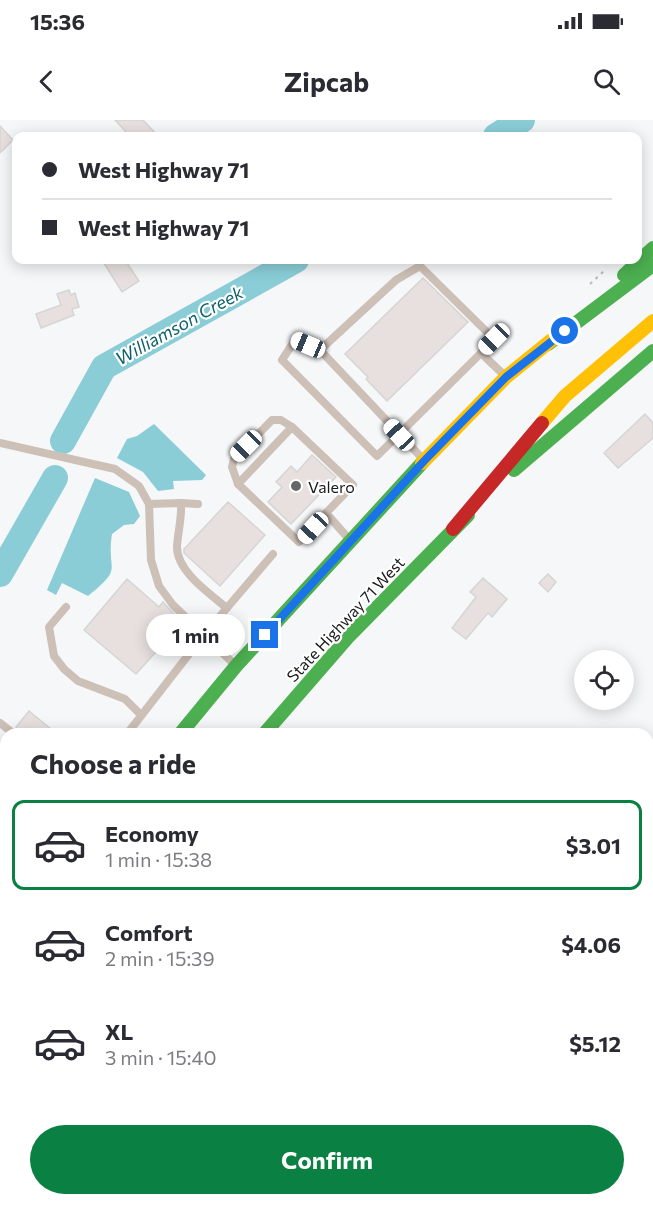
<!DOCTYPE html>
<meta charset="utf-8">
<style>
body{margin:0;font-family:Commissioner,sans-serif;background:#f7f7f7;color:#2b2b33;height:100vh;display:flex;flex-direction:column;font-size:22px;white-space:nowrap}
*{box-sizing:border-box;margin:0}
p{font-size:20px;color:#7c7c81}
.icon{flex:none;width:33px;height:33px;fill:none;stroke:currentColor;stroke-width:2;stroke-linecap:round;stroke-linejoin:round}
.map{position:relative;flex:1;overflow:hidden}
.side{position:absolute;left:0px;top:608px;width:654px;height:478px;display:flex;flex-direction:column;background:#fff;border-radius:18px 18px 0 0;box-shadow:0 3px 15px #0003}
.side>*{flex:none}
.guide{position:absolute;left:12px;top:12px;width:630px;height:132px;border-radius:12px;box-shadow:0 3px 15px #0003;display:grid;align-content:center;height:132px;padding:0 30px;background:#fff}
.controls{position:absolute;left:574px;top:530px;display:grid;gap:12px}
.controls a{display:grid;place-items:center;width:60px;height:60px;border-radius:50%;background:#fff;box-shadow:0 3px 15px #0003;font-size:30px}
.end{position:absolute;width:27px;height:27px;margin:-14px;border:8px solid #1a73e8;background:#fff;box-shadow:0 0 0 3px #fff}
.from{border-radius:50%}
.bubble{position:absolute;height:42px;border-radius:21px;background:#fff;box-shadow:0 3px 15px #0003;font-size:20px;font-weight:700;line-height:42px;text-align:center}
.car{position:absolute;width:18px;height:36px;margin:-18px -9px;border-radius:8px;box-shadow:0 0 4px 2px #0007;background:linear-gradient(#fff 24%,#345 0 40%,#fff 0 76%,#345 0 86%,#fff 0)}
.guide b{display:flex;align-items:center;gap:21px;height:57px;font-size:22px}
.guide b+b{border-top:2px solid #e1e1e2}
.guide i{width:15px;height:15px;background:#2b2b33}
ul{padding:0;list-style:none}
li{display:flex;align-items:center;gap:18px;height:90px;margin:0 12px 9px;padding:0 18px;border:3px solid transparent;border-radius:12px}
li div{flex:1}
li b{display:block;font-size:22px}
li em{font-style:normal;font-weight:700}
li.current{border-color:#0b8043}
li>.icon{width:54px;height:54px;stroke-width:1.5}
h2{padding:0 30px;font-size:27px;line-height:72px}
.cta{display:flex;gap:12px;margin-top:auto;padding:12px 30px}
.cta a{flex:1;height:69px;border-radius:36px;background:#0b8043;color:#fff;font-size:24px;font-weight:700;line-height:69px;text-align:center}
.status{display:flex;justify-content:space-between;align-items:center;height:42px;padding:0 30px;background:#fff;direction:ltr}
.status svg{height:16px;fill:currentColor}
header{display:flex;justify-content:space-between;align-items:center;height:78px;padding:0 30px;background:#fff;font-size:27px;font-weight:700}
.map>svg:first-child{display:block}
.water{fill:#8acdd7}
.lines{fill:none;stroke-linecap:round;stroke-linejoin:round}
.river{stroke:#8acdd7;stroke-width:26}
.building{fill:#e7e0de;stroke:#d5d5d5;stroke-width:1.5}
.path{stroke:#bfb8b4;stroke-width:2;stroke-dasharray:3 4.5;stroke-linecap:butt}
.lane{stroke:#cdc0b7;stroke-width:8}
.fast{stroke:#4caf50;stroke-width:14}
.slow{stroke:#ffc107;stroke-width:14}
.jam{stroke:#c62828;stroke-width:14}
.route{stroke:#1a73e8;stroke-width:8}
.poi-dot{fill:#676768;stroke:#fff;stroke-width:2}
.labels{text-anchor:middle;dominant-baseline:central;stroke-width:4.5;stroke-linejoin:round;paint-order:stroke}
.poi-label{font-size:16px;fill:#1a1a1b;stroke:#fff;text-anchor:start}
.street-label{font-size:16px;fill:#1a1a1b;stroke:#fff}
.water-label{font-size:18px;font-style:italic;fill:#0e606a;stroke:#fff}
</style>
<div class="status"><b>15:36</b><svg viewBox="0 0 49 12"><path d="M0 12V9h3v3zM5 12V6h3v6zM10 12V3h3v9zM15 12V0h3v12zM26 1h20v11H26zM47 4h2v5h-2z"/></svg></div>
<header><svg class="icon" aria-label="back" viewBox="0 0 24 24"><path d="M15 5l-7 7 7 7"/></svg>Zipcab<svg class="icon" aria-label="search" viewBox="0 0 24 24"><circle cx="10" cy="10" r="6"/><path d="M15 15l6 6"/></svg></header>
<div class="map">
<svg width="653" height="1085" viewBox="0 0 653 1085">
<rect width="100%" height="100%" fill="#f6f7f8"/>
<g class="water">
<polygon points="154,304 206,355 202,360 173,361 174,369 158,371 143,352 117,338 127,319 137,316"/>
<path d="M95,358l34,14 11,24 -6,8 -10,1 -12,9c-6,39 13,32 -24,62l-26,-13 -6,12 -9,-5z"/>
</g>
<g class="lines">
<g class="river">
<polyline points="496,16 522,0"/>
<polyline points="63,321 104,247 296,140"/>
<polyline points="0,454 55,358"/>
</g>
</g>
<g class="building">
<polygon points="115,0 143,0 158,16 130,16"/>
<polygon points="0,6 13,20 0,33"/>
<polygon points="102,140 125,140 139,161 122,172"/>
<polygon points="423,158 468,202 387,281 366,259 368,257 345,234"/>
<polygon points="69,170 71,175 75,173 79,187 72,189 74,195 41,208 36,194 61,185 57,174"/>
<polygon points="645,294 653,303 653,318 618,348 604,333"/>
<polygon points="312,335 336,357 291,404 268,382 282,367 276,362 291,346 297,352"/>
<polygon points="228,382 265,415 220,466 184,433 184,429"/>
<polygon points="548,454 556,462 548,472 539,463"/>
<polygon points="483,458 507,479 492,497 488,493 466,519 452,508 476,477 470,472"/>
<polygon points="127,459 159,487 163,482 182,503 136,554 84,510"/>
<polygon points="29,591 57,614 20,614 16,607"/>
</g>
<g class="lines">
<g class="path">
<polyline points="590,164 604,151"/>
<polyline points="0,808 6,801"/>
</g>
<g class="lane">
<polyline points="320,230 396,160 420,146 494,219 481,233"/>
<polyline points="0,323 115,349 139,366 149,384 151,440 159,466 173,485 234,544"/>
<polyline points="422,338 320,230 295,220 282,240 377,336 481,233 503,254"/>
<polyline points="238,364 232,347 234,339 272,300 281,300 292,307"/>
<polyline points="181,383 198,384"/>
<path d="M149,384l32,-1c1,14 -3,29 -4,43 -1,25 33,48 50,62"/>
<polyline points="326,393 353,365 292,307 238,364 299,422 326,393 348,418"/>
<polyline points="66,487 49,507 54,536 64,549 78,561 125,579 141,595"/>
<polyline points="0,603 14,614"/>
<polyline points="127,614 203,516 273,434"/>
<polyline points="0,670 6,675"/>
<polyline points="0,708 6,713"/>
</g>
<g class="fast">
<polyline points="624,155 653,128"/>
<polyline points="548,224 653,145"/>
<polyline points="514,350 653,231"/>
<polyline points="180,614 236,546 422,343"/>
<polyline points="264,614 349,516 468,395"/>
</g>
<g class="slow">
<polyline points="542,303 565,276 653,201"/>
<polyline points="422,343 506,257 564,210"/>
<polyline points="0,966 6,958"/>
</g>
<g class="jam">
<polyline points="453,409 542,303"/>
<polyline points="0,834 6,827"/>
</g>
</g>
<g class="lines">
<polyline class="route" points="265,515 424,341 506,257 565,211"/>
</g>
<circle class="poi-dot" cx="296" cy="366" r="6"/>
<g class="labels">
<g class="poi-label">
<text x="308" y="366">Valero</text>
</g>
<g class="street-label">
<text transform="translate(345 499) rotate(-47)">State Highway 71 West</text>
</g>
<g class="water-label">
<text transform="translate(179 205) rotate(-29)">Williamson Creek</text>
</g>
</g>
</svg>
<div class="controls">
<a><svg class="icon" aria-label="locate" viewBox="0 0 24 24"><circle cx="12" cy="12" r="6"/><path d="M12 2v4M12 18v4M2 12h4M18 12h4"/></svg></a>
</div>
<i class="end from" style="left:565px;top:211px"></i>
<i class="end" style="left:265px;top:515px"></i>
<div class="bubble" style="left:146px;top:494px;width:99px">1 min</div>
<i class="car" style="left:494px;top:219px;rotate:225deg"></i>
<i class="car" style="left:308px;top:225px;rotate:293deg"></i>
<i class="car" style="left:399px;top:315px;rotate:317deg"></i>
<i class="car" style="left:246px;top:326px;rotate:225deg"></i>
<i class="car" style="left:313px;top:408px;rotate:223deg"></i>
<div class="guide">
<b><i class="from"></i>West Highway 71</b>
<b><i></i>West Highway 71</b>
</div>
<section class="side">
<h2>Choose a ride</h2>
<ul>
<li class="current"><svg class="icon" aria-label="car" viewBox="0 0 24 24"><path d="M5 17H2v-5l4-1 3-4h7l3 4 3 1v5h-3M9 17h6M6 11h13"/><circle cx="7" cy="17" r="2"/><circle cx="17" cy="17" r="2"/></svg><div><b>Economy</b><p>1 min · 15:38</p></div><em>$3.01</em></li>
<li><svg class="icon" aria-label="car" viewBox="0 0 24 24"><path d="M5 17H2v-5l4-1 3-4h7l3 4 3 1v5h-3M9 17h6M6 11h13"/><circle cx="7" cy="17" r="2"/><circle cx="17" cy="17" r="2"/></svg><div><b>Comfort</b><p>2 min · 15:39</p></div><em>$4.06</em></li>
<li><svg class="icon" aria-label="car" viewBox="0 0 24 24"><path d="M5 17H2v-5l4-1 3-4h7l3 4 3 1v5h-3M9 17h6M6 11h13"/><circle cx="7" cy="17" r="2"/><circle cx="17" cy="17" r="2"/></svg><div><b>XL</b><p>3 min · 15:40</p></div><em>$5.12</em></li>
</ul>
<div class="cta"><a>Confirm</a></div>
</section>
</div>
